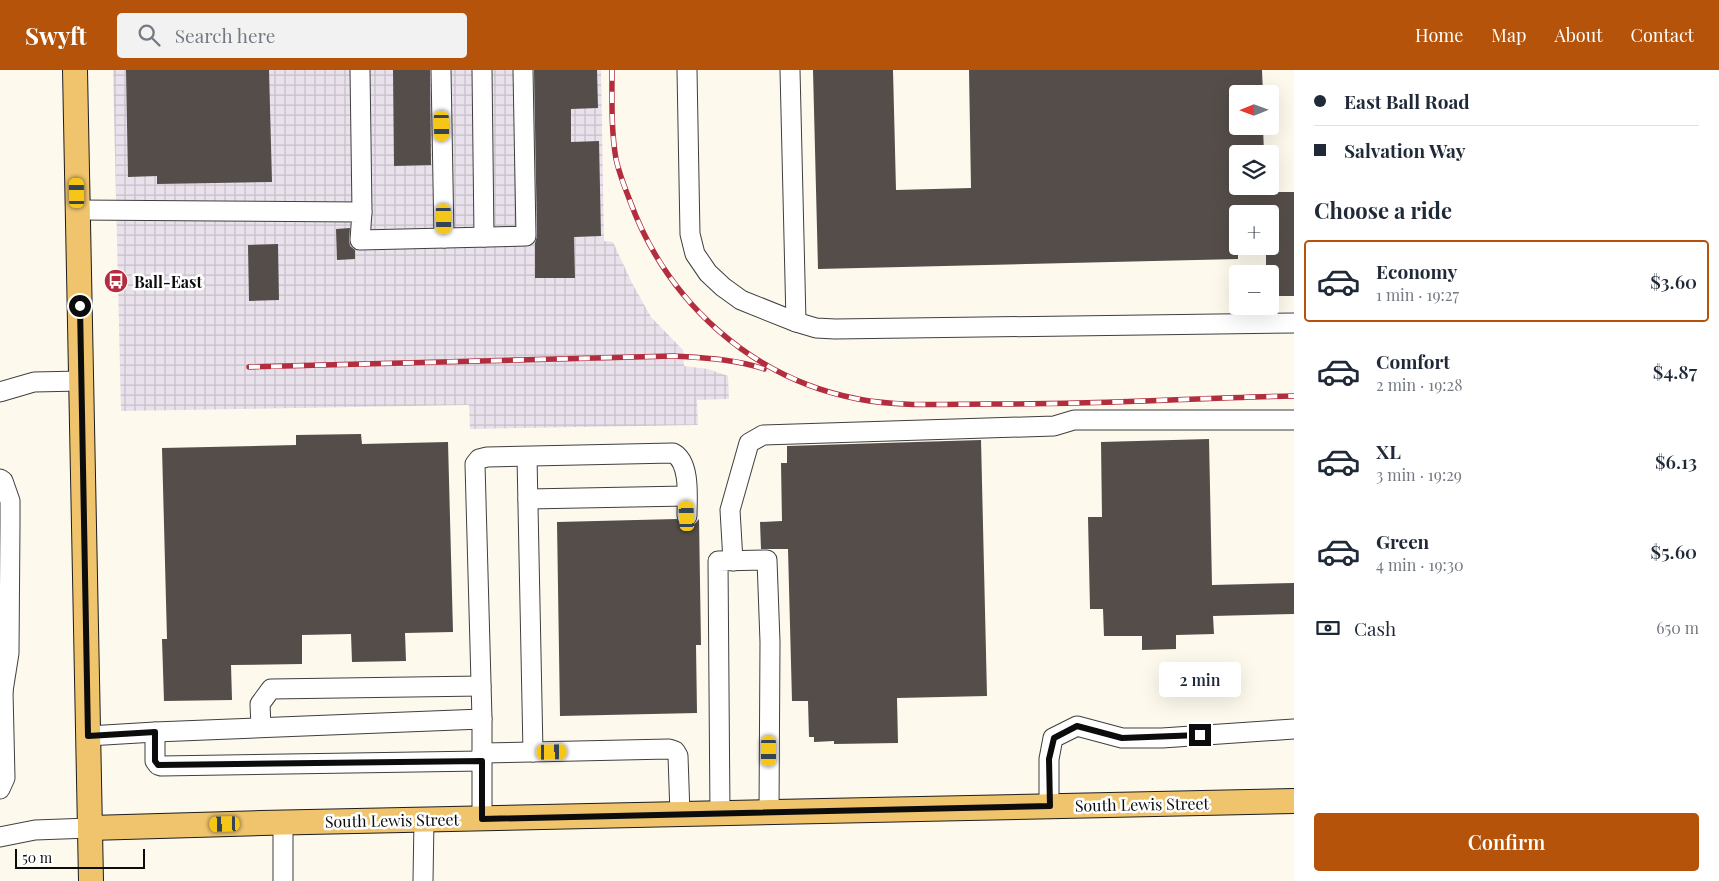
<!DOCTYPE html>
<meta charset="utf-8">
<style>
body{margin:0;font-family:"Playfair Display",serif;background:#f2f2f3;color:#1f2937;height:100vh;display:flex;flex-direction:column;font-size:19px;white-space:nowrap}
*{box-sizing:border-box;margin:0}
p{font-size:16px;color:#747a83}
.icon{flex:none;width:28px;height:28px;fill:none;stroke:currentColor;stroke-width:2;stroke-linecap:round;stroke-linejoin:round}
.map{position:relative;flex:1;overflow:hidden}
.side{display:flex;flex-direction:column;background:#fff;width:425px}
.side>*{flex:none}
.banner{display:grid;align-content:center;height:110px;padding:0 20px;background:#fff}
.needle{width:32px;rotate:269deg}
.fabs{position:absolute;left:1229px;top:15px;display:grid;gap:10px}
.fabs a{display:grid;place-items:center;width:50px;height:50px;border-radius:5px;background:#fff;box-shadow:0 5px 20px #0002;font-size:25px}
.scale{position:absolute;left:15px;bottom:12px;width:130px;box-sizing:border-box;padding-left:5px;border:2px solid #0c0c0c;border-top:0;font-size:14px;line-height:18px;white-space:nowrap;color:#0c0c0c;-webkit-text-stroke:4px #fff;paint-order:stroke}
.end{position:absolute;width:22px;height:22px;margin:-11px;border:6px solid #0c0c0c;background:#fff;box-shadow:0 0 0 2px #fff}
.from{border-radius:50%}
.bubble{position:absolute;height:35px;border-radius:5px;background:#fff;box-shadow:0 5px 20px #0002;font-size:16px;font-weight:600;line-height:35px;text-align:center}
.car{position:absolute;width:15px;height:30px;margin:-15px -8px;border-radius:6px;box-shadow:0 0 4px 1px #0007;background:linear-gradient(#f5c518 24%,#345 0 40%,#f5c518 0 76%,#345 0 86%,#f5c518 0)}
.banner b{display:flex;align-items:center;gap:18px;height:48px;font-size:19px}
.banner b+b{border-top:1px solid #e0e1e3}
.banner i{width:12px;height:12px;background:#1f2937}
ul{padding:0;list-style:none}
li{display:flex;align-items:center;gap:15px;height:82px;margin:0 10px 8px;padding:0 10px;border:2px solid transparent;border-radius:5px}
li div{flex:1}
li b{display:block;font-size:19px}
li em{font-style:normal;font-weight:600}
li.selected{border-color:#b45309}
li>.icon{width:45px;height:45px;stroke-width:1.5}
h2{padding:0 20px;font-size:22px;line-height:60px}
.pay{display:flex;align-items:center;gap:12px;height:55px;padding:0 20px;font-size:19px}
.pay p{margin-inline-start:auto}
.action{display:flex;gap:10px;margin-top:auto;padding:10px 20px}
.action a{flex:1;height:58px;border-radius:5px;background:#b45309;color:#fff;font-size:20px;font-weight:600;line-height:58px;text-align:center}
header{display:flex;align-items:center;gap:30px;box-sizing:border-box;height:70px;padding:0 25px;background:#b45309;color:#fff}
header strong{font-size:24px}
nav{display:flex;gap:28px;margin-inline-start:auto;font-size:18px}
.search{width:350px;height:45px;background:#f2f2f3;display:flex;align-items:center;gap:12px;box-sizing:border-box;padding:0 18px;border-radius:5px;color:#747a83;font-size:19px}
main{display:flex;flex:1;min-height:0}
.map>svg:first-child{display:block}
.industrial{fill:url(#industrial-grid)}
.building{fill:#544d49}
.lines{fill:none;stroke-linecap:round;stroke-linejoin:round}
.minor-casing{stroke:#3f3f3f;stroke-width:21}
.major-casing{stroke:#1d1d1d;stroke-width:26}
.minor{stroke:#fff;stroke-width:19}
.major{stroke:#efc46c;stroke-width:24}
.rail-casing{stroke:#b22e3f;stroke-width:5.5}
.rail{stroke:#fff;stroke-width:4;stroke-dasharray:11;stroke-linecap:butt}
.route{stroke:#0c0c0c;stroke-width:6}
.labels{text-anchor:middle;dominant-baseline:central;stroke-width:5;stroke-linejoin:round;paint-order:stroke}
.poi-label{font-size:16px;font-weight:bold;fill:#0c0c0c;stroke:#fff;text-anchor:start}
.street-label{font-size:16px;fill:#0c0c0c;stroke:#fff}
</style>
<header>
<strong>Swyft</strong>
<div class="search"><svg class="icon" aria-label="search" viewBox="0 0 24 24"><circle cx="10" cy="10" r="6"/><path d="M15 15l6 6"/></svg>Search here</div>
<nav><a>Home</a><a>Map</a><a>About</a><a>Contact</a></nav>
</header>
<main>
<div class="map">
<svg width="1294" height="811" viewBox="0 0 1294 811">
<defs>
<pattern id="industrial-grid" width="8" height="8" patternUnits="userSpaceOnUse" patternTransform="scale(1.25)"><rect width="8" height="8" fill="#e9e1eb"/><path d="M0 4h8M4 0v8" fill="none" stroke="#c7c0c8"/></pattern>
</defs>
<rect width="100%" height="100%" fill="#fef9ed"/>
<polygon class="industrial" points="113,0 601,0 604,171 613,172 632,213 651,247 683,280 684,296 708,299 728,306 729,329 697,330 698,355 470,359 469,335 121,341"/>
<g class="building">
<polygon points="126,0 269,0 272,112 157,114 157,106 128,107"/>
<polygon points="393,0 430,0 431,95 394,96"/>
<polygon points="534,0 597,0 598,38 571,39 571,72 599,71 601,166 574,167 575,208 535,208 535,173 537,166"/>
<polygon points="813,0 893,0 896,120 971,118 969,0 1262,0 1263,24 1238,24 1238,56 1263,56 1264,84 1238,84 1238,116 1265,116 1265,122 1294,122 1294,226 1270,226 1270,204 1266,204 1266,176 1270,176 1270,144 1238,144 1238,189 818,199"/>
<polygon points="350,158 349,170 350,176 355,180 355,189 337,190 336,159"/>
<polygon points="278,174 279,230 249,231 248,175"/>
<polygon points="361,364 362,374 448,372 453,562 405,563 406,591 352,592 351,564 302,565 302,594 231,595 232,630 164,631 162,569 167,569 162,378 296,375 296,365"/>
<polygon points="1209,369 1212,515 1294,513 1294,544 1213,546 1214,564 1176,565 1176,579 1142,580 1142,566 1104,566 1103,539 1090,539 1088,447 1102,447 1101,372"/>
<polygon points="981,370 987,626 897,628 898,673 834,674 834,671 814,672 814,667 809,667 808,631 792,631 788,479 761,479 760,452 782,451 781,393 787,393 787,376"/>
<polygon points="677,449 681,455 687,457 693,456 699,449 701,575 696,575 697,643 560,646 557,452"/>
</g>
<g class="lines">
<g class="minor-casing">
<g id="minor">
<polyline points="360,0 362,142"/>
<polyline points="441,0 444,168"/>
<polyline points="482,0 484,167"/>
<polyline points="687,0 690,164 695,184 708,203 723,217 741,230 796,252 816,258 835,259 1294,253"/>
<polyline points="790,0 796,252"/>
<polyline points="78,140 362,142 360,170 526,166 523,0"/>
<polyline points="0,322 34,312 81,311"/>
<polyline points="527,387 533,682"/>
<polyline points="0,409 3,411 10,431 10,453 9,583 3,621 0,622"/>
<polyline points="528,429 686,426"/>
<polyline points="733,491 730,440 749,373 763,365 1054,356 1074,350 1294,350"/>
<polyline points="261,657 260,634 271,619 481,616"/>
<polyline points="155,662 155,691 158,695 161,696 482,691"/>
<polyline points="88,666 155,662 482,649"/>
<polyline points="482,683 669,679 675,681 678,686 680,744"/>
<polyline points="0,719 5,708 3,621"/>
<polyline points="1049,736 1049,689 1053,668 1077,656 1122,668 1162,668 1294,659"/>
<polyline points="720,744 718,491 767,490 770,572 769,742"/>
<path d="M482,749v-100l-7,-255 4,-5 8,-2 186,-4c18,9 14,46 14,63"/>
<polyline points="283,753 283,811"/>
<polyline points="0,767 35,760 90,758"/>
<polyline points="423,811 424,750"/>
</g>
</g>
<g class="major-casing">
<g id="major">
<polyline points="75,0 91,811"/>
<polyline points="90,758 261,753 1294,731"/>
</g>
</g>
<use href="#minor" class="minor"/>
<use href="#major" class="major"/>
<g class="rail-casing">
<g id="rail">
<path d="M612,0c0,29 -1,60 4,89 3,14 9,29 14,42 37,101 122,178 228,198 42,8 86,5 129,5 102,1 205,-6 307,-8"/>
<path d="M249,297l424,-11c31,2 62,3 91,13"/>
</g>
</g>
<use href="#rail" class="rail"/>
</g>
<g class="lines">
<polyline class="route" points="80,236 88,666 155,662 155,691 158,695 482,691 482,749 1050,736 1049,689 1054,668 1077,656 1122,668 1200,665"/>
</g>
<defs>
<g id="bus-disc" transform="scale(1.25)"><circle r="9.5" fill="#b22e3f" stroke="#fff"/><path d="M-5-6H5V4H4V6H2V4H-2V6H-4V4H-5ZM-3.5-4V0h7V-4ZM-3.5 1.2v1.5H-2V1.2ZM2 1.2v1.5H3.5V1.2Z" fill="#fff"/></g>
</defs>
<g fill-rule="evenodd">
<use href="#bus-disc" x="116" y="211"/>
</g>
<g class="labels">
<g class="poi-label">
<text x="134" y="211">Ball-East</text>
</g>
<g class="street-label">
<text transform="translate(1142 734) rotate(-1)">South Lewis Street</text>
<text transform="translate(392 750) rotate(-1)">South Lewis Street</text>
</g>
</g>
</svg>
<div class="fabs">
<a><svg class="needle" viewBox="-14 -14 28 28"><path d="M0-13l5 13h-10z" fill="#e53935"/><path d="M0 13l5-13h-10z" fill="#747a83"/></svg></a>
<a><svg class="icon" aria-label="layers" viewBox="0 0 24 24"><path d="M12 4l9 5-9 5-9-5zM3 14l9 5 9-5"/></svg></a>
<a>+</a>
<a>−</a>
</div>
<div class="scale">50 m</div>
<i class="end from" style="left:80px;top:236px"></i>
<i class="end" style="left:1200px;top:665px"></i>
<div class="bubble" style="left:1159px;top:592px;width:82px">2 min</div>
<i class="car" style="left:442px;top:56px;rotate:179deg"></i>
<i class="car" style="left:77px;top:123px;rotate:359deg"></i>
<i class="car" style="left:444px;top:149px;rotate:179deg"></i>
<i class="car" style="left:687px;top:446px;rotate:357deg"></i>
<i class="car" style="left:769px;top:681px;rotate:180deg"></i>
<i class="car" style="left:552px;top:682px;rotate:89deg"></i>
<i class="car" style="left:225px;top:754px;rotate:268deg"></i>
</div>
<section class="side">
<div class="banner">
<b><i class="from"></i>East Ball Road</b>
<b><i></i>Salvation Way</b>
</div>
<h2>Choose a ride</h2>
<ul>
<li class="selected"><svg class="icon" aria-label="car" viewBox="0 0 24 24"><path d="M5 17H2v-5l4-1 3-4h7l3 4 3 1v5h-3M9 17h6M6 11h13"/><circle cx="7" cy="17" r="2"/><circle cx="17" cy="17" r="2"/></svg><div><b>Economy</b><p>1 min · 19:27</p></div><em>$3.60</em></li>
<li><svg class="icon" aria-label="car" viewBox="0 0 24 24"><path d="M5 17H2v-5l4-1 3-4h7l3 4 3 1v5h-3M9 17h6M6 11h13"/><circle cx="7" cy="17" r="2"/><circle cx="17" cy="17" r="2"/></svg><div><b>Comfort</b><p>2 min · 19:28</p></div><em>$4.87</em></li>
<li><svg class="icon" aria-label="car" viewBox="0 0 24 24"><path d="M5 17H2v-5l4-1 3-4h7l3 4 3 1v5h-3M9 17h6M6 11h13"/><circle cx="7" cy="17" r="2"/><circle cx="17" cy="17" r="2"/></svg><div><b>XL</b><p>3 min · 19:29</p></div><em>$6.13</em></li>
<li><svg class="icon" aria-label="car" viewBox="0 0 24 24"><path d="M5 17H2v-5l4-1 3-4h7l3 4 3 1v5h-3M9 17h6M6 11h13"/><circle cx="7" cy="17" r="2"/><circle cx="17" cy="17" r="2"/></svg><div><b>Green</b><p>4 min · 19:30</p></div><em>$5.60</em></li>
</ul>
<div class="pay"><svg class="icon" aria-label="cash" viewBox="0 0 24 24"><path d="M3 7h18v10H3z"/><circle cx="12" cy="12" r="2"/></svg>Cash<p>650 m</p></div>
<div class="action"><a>Confirm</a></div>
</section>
</main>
